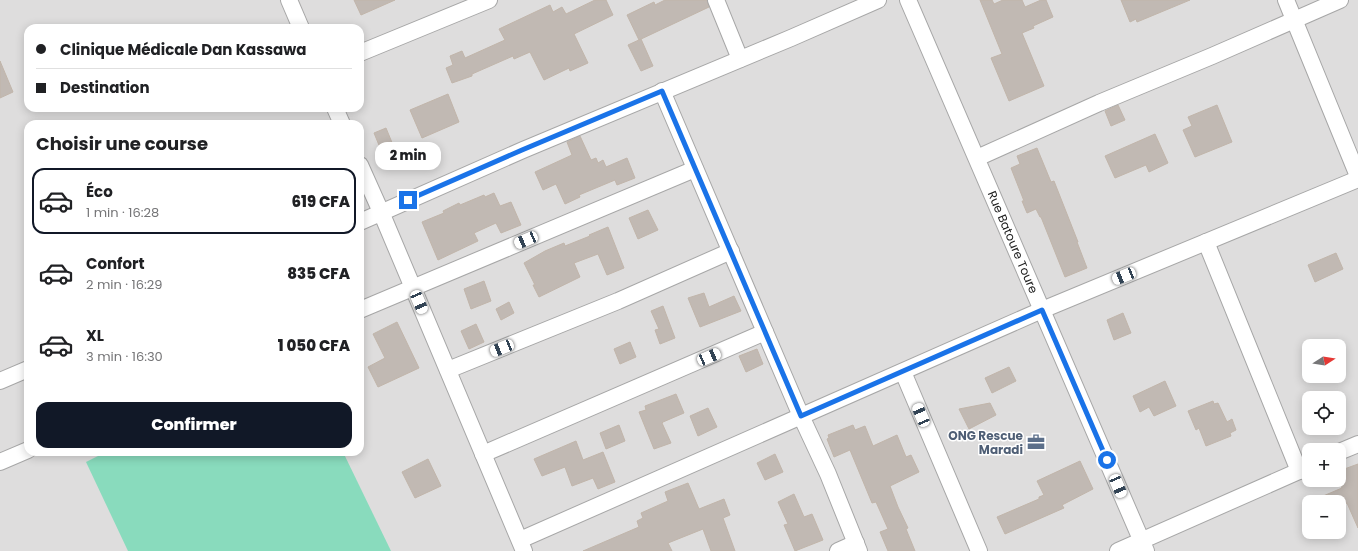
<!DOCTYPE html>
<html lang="fr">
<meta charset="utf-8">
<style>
body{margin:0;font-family:Poppins,sans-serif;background:#f6f6f6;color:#202124;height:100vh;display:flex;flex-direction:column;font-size:15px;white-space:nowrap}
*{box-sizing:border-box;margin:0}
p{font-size:13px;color:#757577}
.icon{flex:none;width:22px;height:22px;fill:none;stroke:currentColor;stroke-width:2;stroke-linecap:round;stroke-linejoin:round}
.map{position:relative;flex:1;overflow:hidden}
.drawer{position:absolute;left:24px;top:120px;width:340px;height:336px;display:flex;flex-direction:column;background:#fff;border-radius:12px;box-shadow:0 2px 10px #0003}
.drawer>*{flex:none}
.banner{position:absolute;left:24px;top:24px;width:340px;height:88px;border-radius:12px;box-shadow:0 2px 10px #0003;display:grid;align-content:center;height:88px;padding:0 12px;background:#fff}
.needle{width:26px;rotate:78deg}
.buttons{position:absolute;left:1302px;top:339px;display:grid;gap:8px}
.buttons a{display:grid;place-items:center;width:44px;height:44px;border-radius:8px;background:#fff;box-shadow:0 2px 10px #0003;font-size:20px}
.end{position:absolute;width:18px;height:18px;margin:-9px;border:5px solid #1a73e8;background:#fff;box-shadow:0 0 0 2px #fff}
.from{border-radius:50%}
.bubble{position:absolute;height:28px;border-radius:12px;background:#fff;box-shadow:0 2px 10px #0003;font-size:13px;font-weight:800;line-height:28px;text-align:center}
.car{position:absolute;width:12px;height:24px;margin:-12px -6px;border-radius:5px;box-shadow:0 0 3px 1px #0007;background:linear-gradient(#fff 24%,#345 0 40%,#fff 0 76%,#345 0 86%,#fff 0)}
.banner b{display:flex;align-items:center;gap:14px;height:38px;font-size:15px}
.banner b+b{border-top:1px solid #e0e0e0}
.banner i{width:10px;height:10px;background:#202124}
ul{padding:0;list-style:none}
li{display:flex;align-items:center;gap:12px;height:66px;margin:0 8px 6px;padding:0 4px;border:2px solid transparent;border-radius:12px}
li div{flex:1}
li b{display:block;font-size:15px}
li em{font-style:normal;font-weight:800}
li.current{border-color:#111827}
li>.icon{width:36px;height:36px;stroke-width:1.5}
h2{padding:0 12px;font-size:18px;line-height:48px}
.cta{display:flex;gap:8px;margin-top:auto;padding:8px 12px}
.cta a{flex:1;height:46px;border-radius:12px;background:#111827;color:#fff;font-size:16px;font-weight:800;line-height:46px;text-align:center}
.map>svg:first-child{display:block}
.residential{fill:#dedddd;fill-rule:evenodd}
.pitch{fill:#89dbbd}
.building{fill:#c1b9b3;stroke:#c1b5aa}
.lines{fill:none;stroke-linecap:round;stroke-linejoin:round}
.minor-casing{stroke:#a7a7a7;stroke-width:18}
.minor{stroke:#fff;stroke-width:16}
.route{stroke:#1a73e8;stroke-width:5}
.labels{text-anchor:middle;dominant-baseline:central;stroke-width:3;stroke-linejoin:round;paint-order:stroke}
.street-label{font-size:12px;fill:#202020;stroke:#fff}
.service-label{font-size:12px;font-weight:bold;fill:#4e5e75;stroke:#fff;text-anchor:end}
</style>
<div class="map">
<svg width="1358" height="551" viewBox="0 0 1358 551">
<rect width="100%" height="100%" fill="#f0ede7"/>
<path class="residential" d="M0,0h1358v551h-1358zM28,28h332v80h-332zM28,124h332v328h-332zM1309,346h30v30h-30zM1309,398h30v30h-30zM1309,450h30v30h-30zM1309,502h30v30h-30z"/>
<polygon class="pitch" points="106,452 343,452 391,551 128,551 86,462"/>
<g class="building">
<polygon points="354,0 395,0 361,15"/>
<polygon points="595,0 606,0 613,15 574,34 588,63 570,71 569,68 544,80 530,52 514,59 513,56 472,74 472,76 452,83 446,68 453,65 450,56 462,51 465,58 505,40 499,29 550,5 553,12 562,7 566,14"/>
<polygon points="665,0 707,0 709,7 639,40 627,15 654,2 655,5"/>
<polygon points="980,0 992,0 994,4 1003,0 1022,0 1025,7 1041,0 1046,0 1053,17 1033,26 1034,28 1022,33 1044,86 1009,101 991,58 1002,54"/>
<polygon points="1121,0 1190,0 1137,22 1136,19 1130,22"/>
<polygon points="641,39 653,66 641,71 628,45"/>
<polygon points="0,61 13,92 0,98"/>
<polygon points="448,94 459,122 422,138 410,110"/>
<polygon points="1118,105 1125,120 1111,126 1105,111"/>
<polygon points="1217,105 1232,142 1195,157 1183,130 1192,126 1188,117"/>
<polygon points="386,128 393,145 381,150 374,133"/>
<polygon points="1155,134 1168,163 1149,172 1146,165 1115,178 1105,156"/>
<polygon points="580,136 591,160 596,158 598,163 603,160 606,167 627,158 635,178 617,185 615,180 579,195 580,197 565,204 556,184 543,190 535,172 572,155 567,142"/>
<polygon points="1037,148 1051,182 1054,181 1078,242 1077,242 1087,268 1065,277 1041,217 1040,217 1036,209 1027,213 1022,201 1024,201 1011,168 1020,164 1017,156"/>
<polygon points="494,193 500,206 511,202 521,225 501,233 496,223 474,233 478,241 438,260 422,222 444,213 443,211 459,203 460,205 484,195 485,197"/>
<polygon points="648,210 658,230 638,239 629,218"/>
<polygon points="608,227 624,268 607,275 598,254 574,263 580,277 539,297 533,285 535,285 524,263 545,251 564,243 565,246 590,236 589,235"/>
<polygon points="1336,253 1343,269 1315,282 1308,265"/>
<polygon points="484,281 491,301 471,309 464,289"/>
<polygon points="704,293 709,307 734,296 741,311 700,327 688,298"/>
<polygon points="509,302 514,313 501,320 496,309"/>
<polygon points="663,306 675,338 660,344 655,330 659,329 651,311"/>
<polygon points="1123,313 1131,333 1114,340 1107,320"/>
<polygon points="397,322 419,368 378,387 368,367 385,358 373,334"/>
<polygon points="476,324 484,342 469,349 461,331"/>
<polygon points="630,342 636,357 620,364 614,349"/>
<polygon points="757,349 763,364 746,372 739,356"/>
<polygon points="1009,367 1016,381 992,393 985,378"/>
<polygon points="1165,381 1176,406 1154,416 1149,407 1140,412 1133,396"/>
<polygon points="676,394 684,413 663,422 662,423 671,443 654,449 639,412 646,410 645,406"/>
<polygon points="1213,401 1214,404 1218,403 1227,422 1232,419 1236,430 1230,433 1231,436 1206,446 1199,428 1196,430 1188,411"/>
<polygon points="990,403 996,415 969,429 959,409"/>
<polygon points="708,408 717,427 698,436 690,416"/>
<polygon points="619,425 625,441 606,449 600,433"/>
<polygon points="853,425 855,430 865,426 873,446 897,435 906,457 911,455 919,472 890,486 898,507 908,528 906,529 915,551 888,551 880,532 888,529 876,502 872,503 850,450 834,457 827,439 829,438 828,435"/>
<polygon points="576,441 583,460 603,452 615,482 598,489 593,478 572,486 565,467 542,476 534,459"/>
<polygon points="775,454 783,472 765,480 757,463"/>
<polygon points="428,459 441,486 415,498 402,472"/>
<polygon points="1080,461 1093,489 1062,505 1064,508 1005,534 997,517 1039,499 1039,497 1044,495 1037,481"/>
<polygon points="1358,464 1358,528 1347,503 1339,506 1339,502 1309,502 1342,488 1339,482 1339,471"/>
<polygon points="688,483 699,509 724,499 730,515 723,518 735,551 711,551 703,529 668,543 672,551 583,551 639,527 637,521 643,518 641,513 668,501 665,492"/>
<polygon points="794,494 804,517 812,514 823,540 795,551 784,525 788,524 778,502"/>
</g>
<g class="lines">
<g class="minor-casing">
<g id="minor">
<polyline points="289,0 301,28"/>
<polyline points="716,0 740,59"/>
<polyline points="908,0 1146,551"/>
<polyline points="1286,0 1358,176"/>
<polyline points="360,53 489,0"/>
<polyline points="662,91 801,416 828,474 859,551"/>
<polyline points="335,108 342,124"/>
<polyline points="977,158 1099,103 1212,56 1340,0"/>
<polyline points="360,165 381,212 524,551"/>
<polyline points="360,222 523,150 791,38 878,0"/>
<polyline points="1206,242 1299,471"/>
<polyline points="360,310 695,169"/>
<polyline points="448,370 618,301 731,251"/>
<polyline points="903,372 979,551"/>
<polyline points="0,381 28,369"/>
<polyline points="1339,452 1358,444"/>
<polyline points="483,454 765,332"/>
<polyline points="0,462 28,450"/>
<polyline points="520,540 1042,310 1358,179"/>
<polyline points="838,551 856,543"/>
<polyline points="1118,551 1308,467"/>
</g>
</g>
<use href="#minor" class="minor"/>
</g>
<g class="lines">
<polyline class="route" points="408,200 522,150 662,91 801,416 1042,310 1107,460"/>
</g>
<defs>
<g id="office-bare" transform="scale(1.38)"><path d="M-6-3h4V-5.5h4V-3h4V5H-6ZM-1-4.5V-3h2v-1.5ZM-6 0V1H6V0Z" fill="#5c6f8a" stroke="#fff" stroke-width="2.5" paint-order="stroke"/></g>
</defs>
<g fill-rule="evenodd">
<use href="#office-bare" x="1036" y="442"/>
</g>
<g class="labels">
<g class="street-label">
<text transform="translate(1013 242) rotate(67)">Rue Batoure Toure</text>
</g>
<g class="service-label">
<text x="1023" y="435">ONG Rescue<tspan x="1023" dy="14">Maradi</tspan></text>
</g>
</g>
</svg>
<div class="buttons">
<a><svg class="needle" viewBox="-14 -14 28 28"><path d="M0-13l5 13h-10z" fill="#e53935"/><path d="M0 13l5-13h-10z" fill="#757577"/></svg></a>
<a><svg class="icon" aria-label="locate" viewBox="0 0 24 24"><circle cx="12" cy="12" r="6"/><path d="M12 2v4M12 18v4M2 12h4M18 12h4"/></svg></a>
<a>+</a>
<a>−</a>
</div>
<i class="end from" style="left:1107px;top:460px"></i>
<i class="end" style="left:408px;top:200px"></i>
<div class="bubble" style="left:375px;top:142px;width:66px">2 min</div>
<i class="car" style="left:526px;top:240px;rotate:247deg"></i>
<i class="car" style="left:1124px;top:276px;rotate:248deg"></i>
<i class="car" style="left:419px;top:302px;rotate:157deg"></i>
<i class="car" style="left:502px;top:348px;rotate:248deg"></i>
<i class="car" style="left:709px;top:357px;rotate:67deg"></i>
<i class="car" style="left:921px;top:415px;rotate:337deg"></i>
<i class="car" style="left:1118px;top:486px;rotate:157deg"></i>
<div class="banner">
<b><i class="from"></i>Clinique Médicale Dan Kassawa</b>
<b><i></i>Destination</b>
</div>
<section class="drawer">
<h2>Choisir une course</h2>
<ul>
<li class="current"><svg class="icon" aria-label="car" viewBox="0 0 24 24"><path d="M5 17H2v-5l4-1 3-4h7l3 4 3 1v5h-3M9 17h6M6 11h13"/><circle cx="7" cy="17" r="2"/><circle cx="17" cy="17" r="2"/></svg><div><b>Éco</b><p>1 min · 16:28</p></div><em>619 CFA</em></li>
<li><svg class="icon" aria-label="car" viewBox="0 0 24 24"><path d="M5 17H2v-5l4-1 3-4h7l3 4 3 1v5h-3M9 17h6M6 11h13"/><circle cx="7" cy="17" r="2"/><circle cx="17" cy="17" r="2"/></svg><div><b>Confort</b><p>2 min · 16:29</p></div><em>835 CFA</em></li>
<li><svg class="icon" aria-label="car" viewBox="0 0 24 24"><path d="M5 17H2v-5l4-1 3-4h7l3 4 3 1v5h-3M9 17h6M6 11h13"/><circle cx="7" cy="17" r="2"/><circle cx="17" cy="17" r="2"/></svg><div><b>XL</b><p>3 min · 16:30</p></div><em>1 050 CFA</em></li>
</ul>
<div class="cta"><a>Confirmer</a></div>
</section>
</div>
